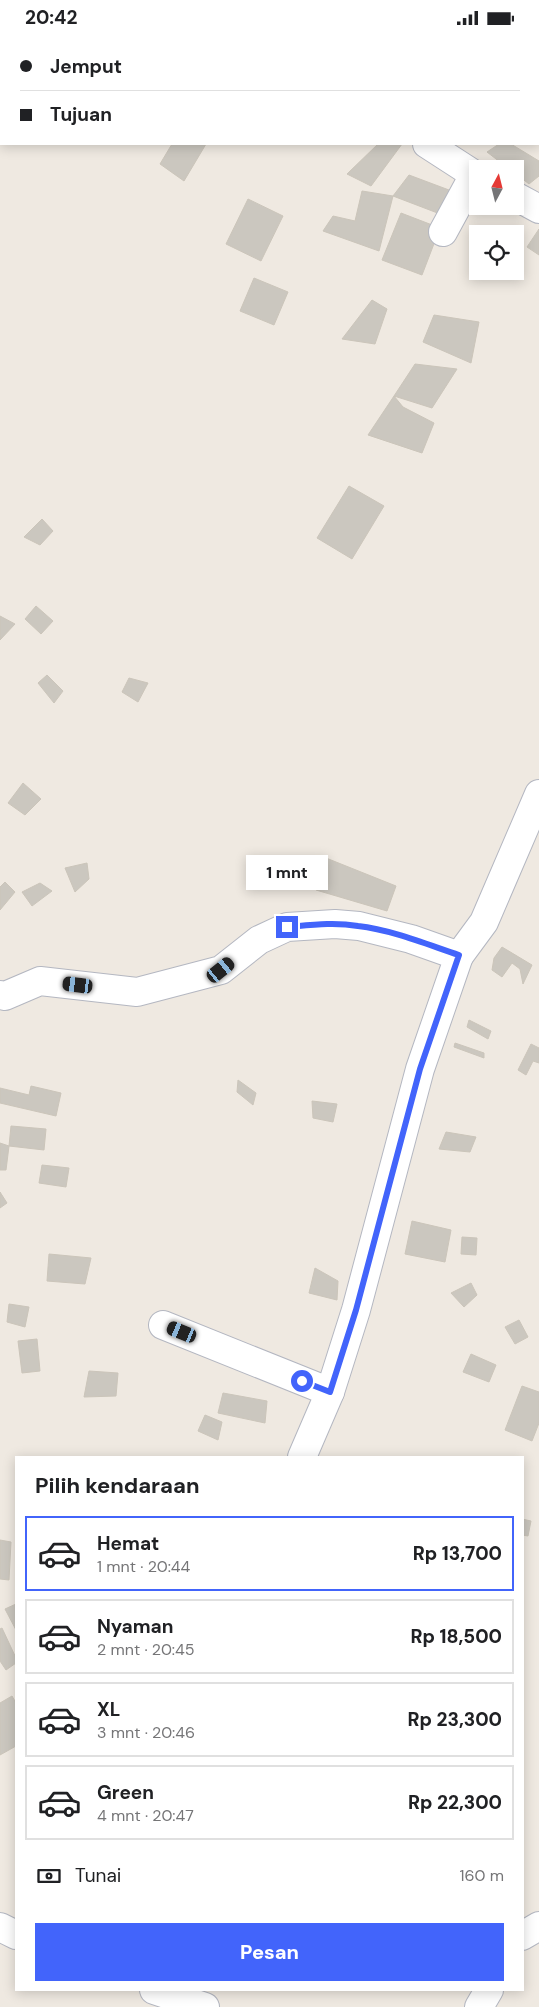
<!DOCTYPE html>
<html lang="id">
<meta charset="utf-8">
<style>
body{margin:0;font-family:"DM Sans",sans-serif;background:#f2f2f2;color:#202124;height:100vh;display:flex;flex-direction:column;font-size:19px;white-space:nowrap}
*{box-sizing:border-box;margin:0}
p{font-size:16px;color:#757577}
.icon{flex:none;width:28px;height:28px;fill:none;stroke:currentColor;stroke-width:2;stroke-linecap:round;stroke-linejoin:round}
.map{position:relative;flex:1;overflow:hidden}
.panel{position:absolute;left:15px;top:1421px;width:509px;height:535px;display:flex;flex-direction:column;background:#fff;border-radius:0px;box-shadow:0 2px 12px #0003}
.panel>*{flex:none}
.guide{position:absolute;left:0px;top:0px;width:540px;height:110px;box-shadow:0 2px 12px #0003;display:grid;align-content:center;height:110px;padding:0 20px;background:#fff}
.needle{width:32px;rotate:7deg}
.buttons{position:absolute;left:469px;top:125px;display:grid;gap:10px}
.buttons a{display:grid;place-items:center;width:55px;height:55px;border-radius:0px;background:#fff;box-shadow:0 2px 12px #0003;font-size:25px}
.end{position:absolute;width:22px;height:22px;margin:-11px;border:6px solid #4264fb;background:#fff;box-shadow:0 0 0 2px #fff}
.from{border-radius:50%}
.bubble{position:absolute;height:35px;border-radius:0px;background:#fff;box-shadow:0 2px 12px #0003;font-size:16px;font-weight:800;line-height:35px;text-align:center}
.car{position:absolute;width:15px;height:30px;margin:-15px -8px;border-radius:6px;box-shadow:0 0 4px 1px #0007;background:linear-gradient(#222 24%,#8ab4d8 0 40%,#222 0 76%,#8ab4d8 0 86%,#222 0)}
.guide b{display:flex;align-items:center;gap:18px;height:48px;font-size:19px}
.guide b+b{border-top:1px solid #e0e0e0}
.guide i{width:12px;height:12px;background:#202124}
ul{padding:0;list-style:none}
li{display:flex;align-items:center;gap:15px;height:75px;margin:0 10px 8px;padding:0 10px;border:2px solid #e0e0e0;border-radius:0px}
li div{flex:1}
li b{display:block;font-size:19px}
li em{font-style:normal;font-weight:800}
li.on{border-color:#4264fb}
li>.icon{width:45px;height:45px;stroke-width:1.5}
h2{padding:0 20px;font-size:22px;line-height:60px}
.pay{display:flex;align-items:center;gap:12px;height:55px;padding:0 20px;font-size:19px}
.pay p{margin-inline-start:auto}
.primary-button{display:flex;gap:10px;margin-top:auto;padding:10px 20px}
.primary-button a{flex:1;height:58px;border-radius:0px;background:#4264fb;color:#fff;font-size:20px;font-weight:800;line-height:58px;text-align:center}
.status{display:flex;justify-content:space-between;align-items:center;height:35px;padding:0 25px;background:#fff;direction:ltr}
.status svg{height:14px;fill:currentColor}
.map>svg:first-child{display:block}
.building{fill:#cbc7bf;stroke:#cbc5ba}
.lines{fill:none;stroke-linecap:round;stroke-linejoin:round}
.minor-casing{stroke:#b4b7c1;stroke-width:30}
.minor{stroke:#fff;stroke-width:28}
.route{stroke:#4264fb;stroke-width:6}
</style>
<div class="status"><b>20:42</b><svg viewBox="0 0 49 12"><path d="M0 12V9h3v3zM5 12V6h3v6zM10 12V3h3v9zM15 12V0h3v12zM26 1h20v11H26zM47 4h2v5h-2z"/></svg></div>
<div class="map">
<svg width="539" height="1972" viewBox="0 0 539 1972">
<rect width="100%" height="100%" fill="#efe9e1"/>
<g class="building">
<polygon points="172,109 206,109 184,146 160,129"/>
<polygon points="378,109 402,109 371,151 347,139"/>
<polygon points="499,109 511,109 539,126 539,141 529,149 515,138 515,134 509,134 487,117"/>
<polygon points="409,140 457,158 448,182 393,161"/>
<polygon points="362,156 393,161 379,216 323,196 333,181 355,186"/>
<polygon points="248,164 283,181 261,226 226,209"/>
<polygon points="401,178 440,193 422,240 382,225"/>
<polygon points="539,194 539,220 527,212"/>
<polygon points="254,243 288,257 274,290 240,276"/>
<polygon points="372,265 387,274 375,309 342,304"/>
<polygon points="434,280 479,287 471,328 423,307"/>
<polygon points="415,329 457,334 432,373 394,361"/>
<polygon points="394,361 403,372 434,388 422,418 368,400"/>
<polygon points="349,451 384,471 352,524 317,503"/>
<polygon points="42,484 53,496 40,510 24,502"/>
<polygon points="36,571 53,586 41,599 25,584"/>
<polygon points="0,581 15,589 0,605"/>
<polygon points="47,640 63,656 54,668 38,648"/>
<polygon points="129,643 148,648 138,667 122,657"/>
<polygon points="23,748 41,764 25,780 8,768"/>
<polygon points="326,823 396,851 387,876 316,855"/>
<polygon points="87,828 89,844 75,857 65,833"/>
<polygon points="5,847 15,857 0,875 0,852"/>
<polygon points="40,848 52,856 32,871 22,857"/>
<polygon points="502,912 532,930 523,949 520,934 512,928 502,942 492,935 494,923"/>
<polygon points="469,985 491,996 488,1004 467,992"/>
<polygon points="455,1008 484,1018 484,1023 454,1012"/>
<polygon points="531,1009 539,1013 539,1028 533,1026 526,1040 518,1035"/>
<polygon points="238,1045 256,1058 253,1070 237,1057"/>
<polygon points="31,1051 61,1058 56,1081 0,1068 0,1053 29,1060"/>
<polygon points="312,1066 337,1069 333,1087 313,1083"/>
<polygon points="11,1091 46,1094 44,1115 9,1111"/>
<polygon points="446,1097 476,1102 470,1117 439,1114"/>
<polygon points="0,1108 9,1111 6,1135 0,1135"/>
<polygon points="42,1130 69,1133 66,1152 39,1148"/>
<polygon points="0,1157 7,1168 0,1173"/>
<polygon points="412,1186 451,1195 445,1227 405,1219"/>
<polygon points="462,1202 477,1203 476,1220 461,1219"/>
<polygon points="49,1219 91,1223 85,1249 47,1246"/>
<polygon points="315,1233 338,1246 337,1265 309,1258"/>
<polygon points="471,1248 477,1260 464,1272 451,1258"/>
<polygon points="9,1269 29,1272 25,1292 7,1287"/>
<polygon points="519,1285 528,1302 515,1309 505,1292"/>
<polygon points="37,1304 40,1336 22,1338 18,1306"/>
<polygon points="471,1319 496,1330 489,1347 463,1337"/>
<polygon points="89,1336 118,1338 116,1361 84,1362"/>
<polygon points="522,1351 539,1357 539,1388 532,1406 505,1395"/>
<polygon points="223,1358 267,1366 265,1388 218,1378"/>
<polygon points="205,1380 222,1387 218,1405 198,1396"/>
<polygon points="522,1484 531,1486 528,1501 522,1500"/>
<polygon points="0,1505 11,1507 9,1545 0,1544"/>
<polygon points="16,1569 16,1595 5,1574"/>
<polygon points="2,1593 16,1623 16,1628 6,1635 0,1626 0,1594"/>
<polygon points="12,1661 16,1668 16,1711 0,1720 0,1668"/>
</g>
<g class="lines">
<g class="minor-casing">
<g id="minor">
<polyline points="242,0 244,1"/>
<polyline points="427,109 478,142"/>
<polyline points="515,161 539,174"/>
<polyline points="443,197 474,140"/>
<polyline points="0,960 5,961 40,946 137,957 221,935 259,905 287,892 335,889 359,891 411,904 459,921 484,887 539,759"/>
<polyline points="163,1290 330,1357"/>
<polyline points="302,1422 330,1357 356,1275 420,1034 459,921"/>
<polyline points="0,1892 16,1900"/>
<polyline points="522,1901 539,1891"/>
<polyline points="154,1955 205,1972"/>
<polyline points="479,1972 489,1955"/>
</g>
</g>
<use href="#minor" class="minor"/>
</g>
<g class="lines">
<path class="route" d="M287,892c24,-2 47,-5 71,-1 34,4 68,18 101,29l-39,114 -64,241 -26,82 -28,-11"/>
</g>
</svg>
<div class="buttons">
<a><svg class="needle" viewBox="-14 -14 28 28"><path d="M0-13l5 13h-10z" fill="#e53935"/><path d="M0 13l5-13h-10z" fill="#757577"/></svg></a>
<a><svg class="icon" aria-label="locate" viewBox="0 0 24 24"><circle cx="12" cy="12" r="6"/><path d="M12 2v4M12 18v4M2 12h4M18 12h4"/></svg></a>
</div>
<i class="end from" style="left:302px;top:1346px"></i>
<i class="end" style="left:287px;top:892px"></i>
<div class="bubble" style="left:246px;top:820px;width:82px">1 mnt</div>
<i class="car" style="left:221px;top:935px;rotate:51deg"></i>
<i class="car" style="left:78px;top:950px;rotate:277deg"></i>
<i class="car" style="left:182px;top:1297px;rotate:292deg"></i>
<div class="guide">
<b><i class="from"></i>Jemput</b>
<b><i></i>Tujuan</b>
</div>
<section class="panel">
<h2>Pilih kendaraan</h2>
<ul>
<li class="on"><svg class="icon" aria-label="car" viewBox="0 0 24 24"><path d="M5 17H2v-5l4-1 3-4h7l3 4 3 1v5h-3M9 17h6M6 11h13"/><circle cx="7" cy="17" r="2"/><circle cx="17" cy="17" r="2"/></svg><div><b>Hemat</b><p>1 mnt · 20:44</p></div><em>Rp 13,700</em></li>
<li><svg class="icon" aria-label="car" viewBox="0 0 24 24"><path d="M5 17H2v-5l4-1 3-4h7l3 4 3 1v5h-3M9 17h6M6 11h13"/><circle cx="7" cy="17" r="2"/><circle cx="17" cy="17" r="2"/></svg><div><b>Nyaman</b><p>2 mnt · 20:45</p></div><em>Rp 18,500</em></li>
<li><svg class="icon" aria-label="car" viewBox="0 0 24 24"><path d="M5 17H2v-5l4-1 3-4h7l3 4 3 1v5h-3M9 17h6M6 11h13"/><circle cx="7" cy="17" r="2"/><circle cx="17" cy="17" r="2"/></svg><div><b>XL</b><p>3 mnt · 20:46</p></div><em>Rp 23,300</em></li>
<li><svg class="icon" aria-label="car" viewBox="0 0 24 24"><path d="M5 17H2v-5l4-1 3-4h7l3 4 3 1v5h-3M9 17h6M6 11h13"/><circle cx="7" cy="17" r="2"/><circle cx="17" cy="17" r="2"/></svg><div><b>Green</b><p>4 mnt · 20:47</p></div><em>Rp 22,300</em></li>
</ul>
<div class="pay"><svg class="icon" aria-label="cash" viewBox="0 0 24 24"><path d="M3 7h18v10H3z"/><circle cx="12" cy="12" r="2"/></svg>Tunai<p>160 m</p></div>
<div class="primary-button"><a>Pesan</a></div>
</section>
</div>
